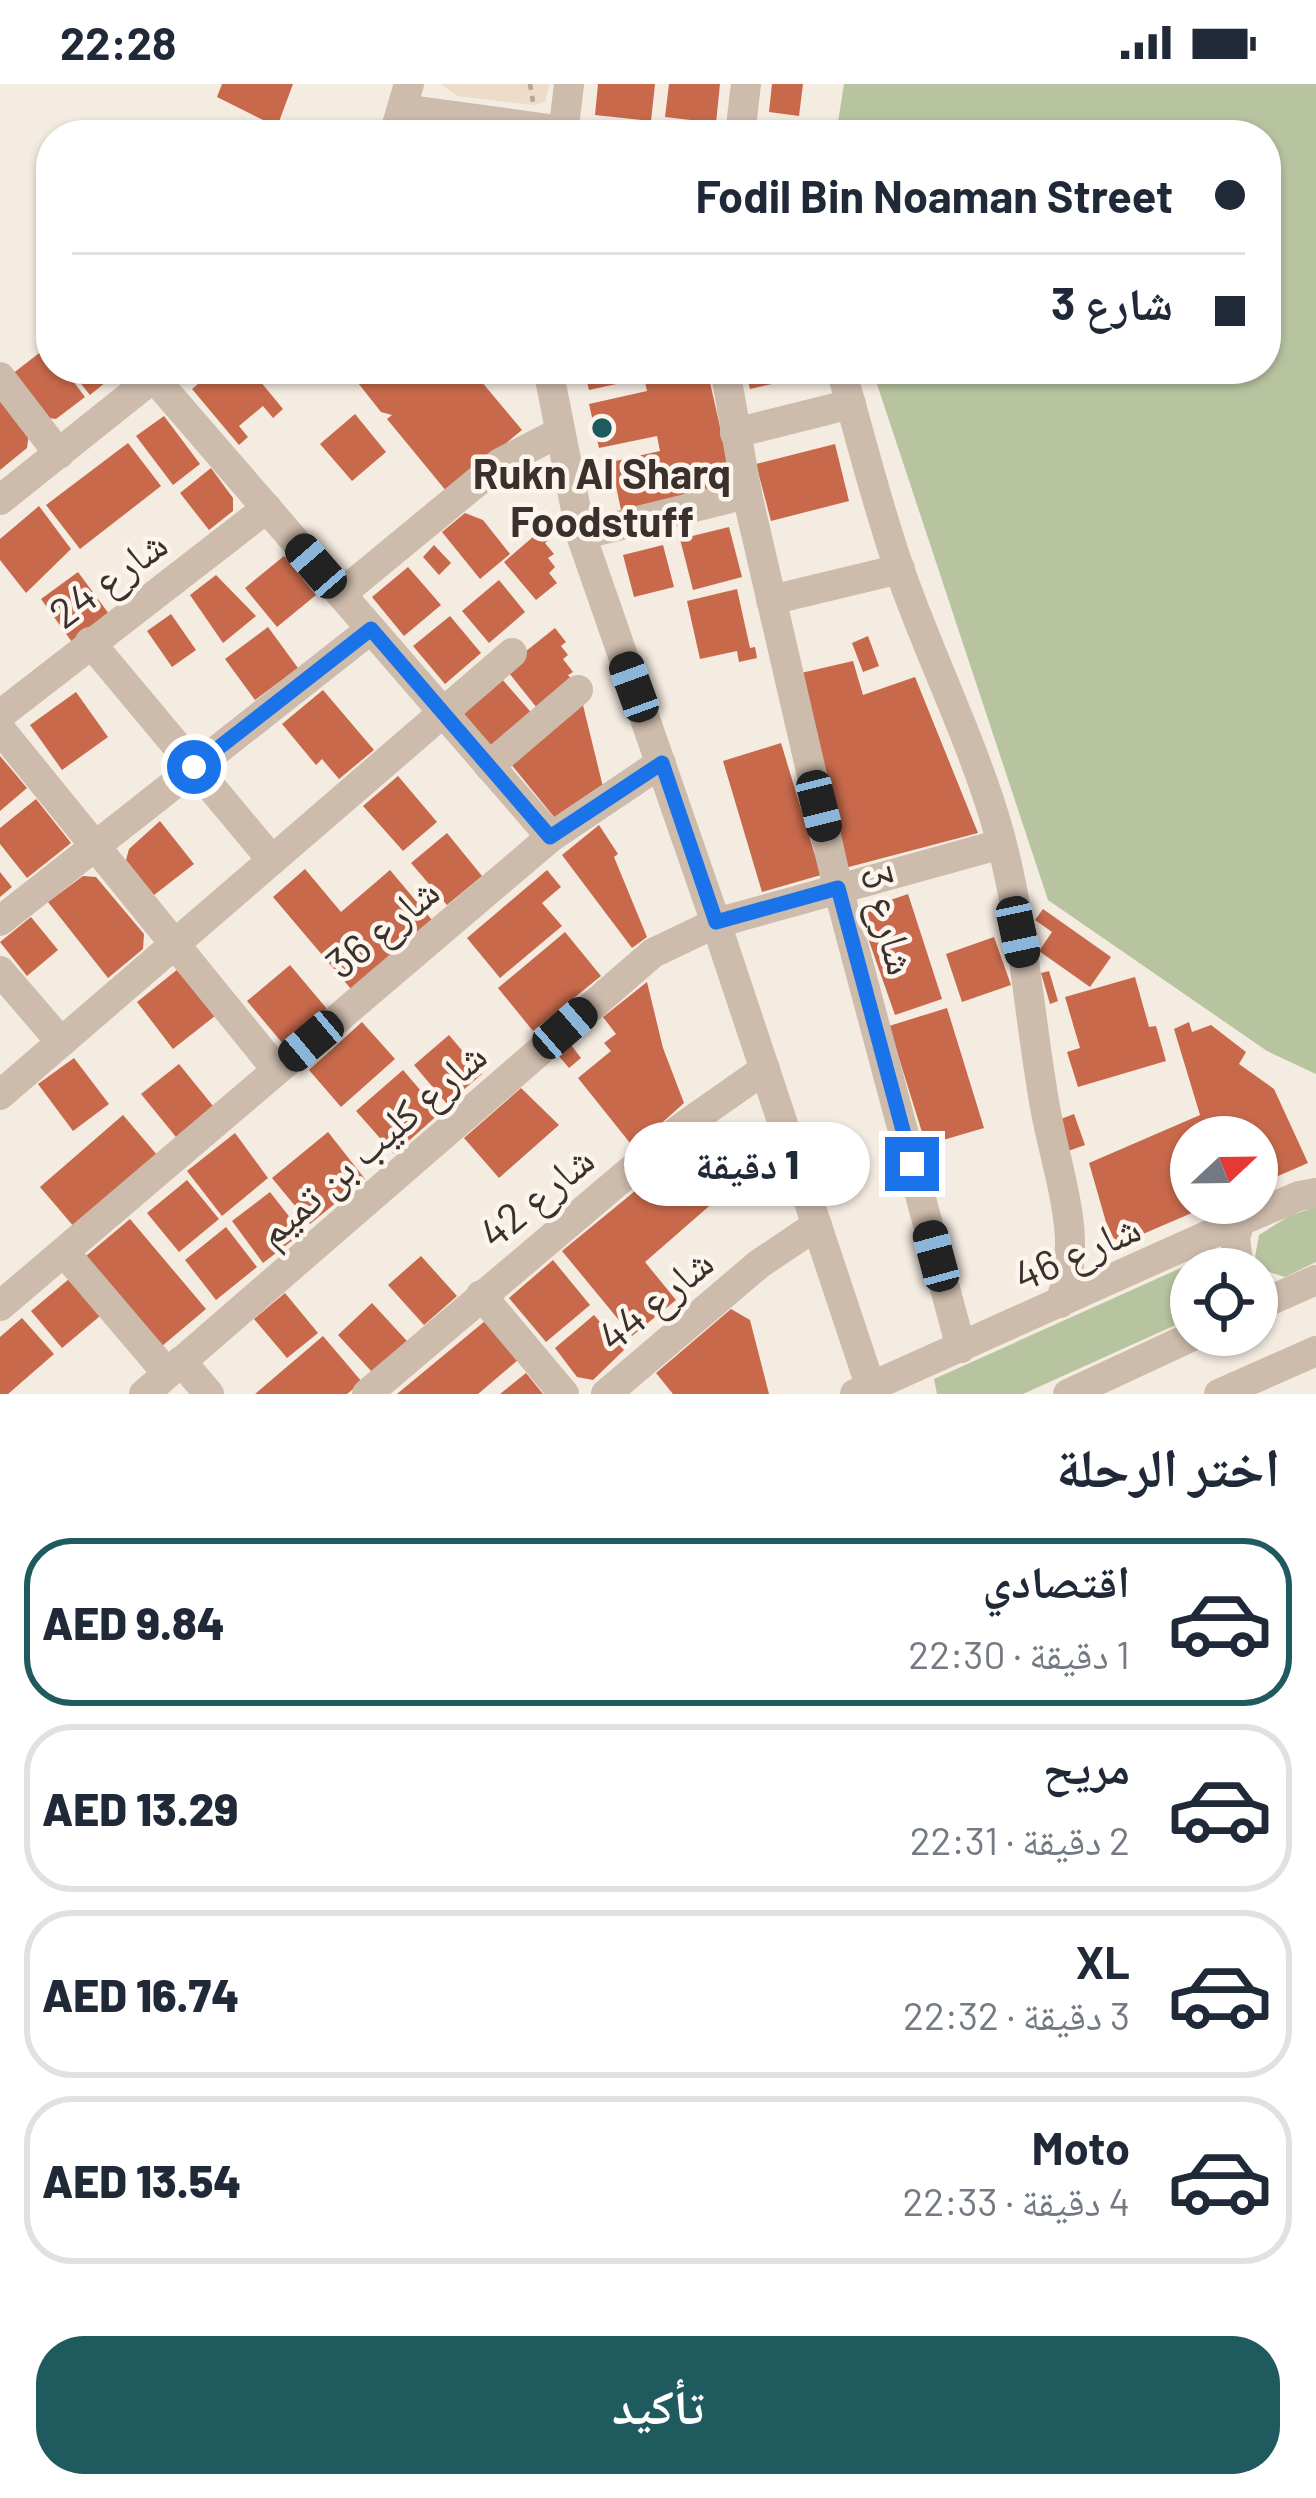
<!DOCTYPE html>
<html lang="ar">
<meta charset="utf-8">
<style>
body{margin:0;font-family:Barlow,"Noto Naskh Arabic",sans-serif;background:#f6f6f7;color:#1f2937;direction:rtl;height:100vh;display:flex;flex-direction:column;font-size:45px;white-space:nowrap}
*{box-sizing:border-box;margin:0}
p{font-size:39px;color:#747a83}
.icon{flex:none;width:66px;height:66px;fill:none;stroke:currentColor;stroke-width:2;stroke-linecap:round;stroke-linejoin:round}
.map{position:relative;height:1310px;overflow:hidden;direction:ltr}
.panel{display:flex;flex-direction:column;background:#fff;flex:1}
.panel>*{flex:none}
.guide{position:absolute;left:36px;top:36px;width:1245px;height:264px;border-radius:48px;box-shadow:0 3px 9px #0004;direction:rtl;display:grid;align-content:center;height:264px;padding:0 36px;background:#fff}
.needle{width:78px;rotate:68deg}
.fabs{position:absolute;left:1170px;top:1032px;display:grid;gap:24px}
.fabs a{display:grid;place-items:center;width:108px;height:108px;border-radius:50%;background:#fff;box-shadow:0 3px 9px #0004;font-size:60px}
.end{position:absolute;width:54px;height:54px;margin:-27px;border:15px solid #1a73e8;background:#fff;box-shadow:0 0 0 6px #fff}
.from{border-radius:50%}
.bubble{position:absolute;height:84px;border-radius:42px;background:#fff;box-shadow:0 3px 9px #0004;font-size:39px;font-weight:800;line-height:84px;text-align:center;direction:rtl}
.car{position:absolute;width:36px;height:72px;margin:-36px -18px;border-radius:15px;box-shadow:0 0 9px 3px #0007;background:linear-gradient(#222 24%,#8ab4d8 0 40%,#222 0 76%,#8ab4d8 0 86%,#222 0)}
.guide b{display:flex;align-items:center;gap:42px;height:114px;font-size:45px}
.guide b+b{border-top:3px solid #e0e1e3}
.guide i{width:30px;height:30px;background:#1f2937}
ul{padding:0;list-style:none}
li{display:flex;align-items:center;gap:36px;height:168px;margin:0 24px 18px;padding:0 12px;border:6px solid #e0e1e3;border-radius:48px}
li div{flex:1}
li b{display:block;font-size:45px}
li em{font-style:normal;font-weight:800}
li.current{border-color:#1f5a5e}
li>.icon{width:108px;height:108px;stroke-width:1.5}
h2{padding:0 36px;font-size:54px;line-height:144px}
.button{display:flex;gap:24px;margin-top:auto;padding:24px 36px}
.button a{flex:1;height:138px;border-radius:48px;background:#1f5a5e;color:#fff;font-size:48px;font-weight:800;line-height:138px;text-align:center}
.status{display:flex;justify-content:space-between;align-items:center;height:84px;padding:0 60px;background:#fff;direction:ltr}
.status svg{height:33px;fill:currentColor}
.map>svg:first-child{display:block}
.green{fill:#b8c4a0}
.plaza{fill:#ecdcc8}
.building{fill:#c8694b}
.lines{fill:none;stroke-linecap:round;stroke-linejoin:round}
.path{stroke:#b9a596;stroke-width:4.5;stroke-dasharray:6 6;stroke-linecap:butt}
.minor{stroke:#cdbbac;stroke-width:30}
.route{stroke:#1a73e8;stroke-width:15}
.poi-dot{fill:#1f5a5e;stroke:#fbf5ee;stroke-width:4.5}
.labels{text-anchor:middle;dominant-baseline:central;stroke-width:9;stroke-linejoin:round;paint-order:stroke}
.poi-label{font-size:42px;font-weight:bold;fill:#3b302b;stroke:#fbf5ee}
.street-label{font-size:42px;fill:#3b302b;stroke:#fbf5ee}
</style>
<div class="status"><b>22:28</b><svg viewBox="0 0 49 12"><path d="M0 12V9h3v3zM5 12V6h3v6zM10 12V3h3v9zM15 12V0h3v12zM26 1h20v11H26zM47 4h2v5h-2z"/></svg></div>
<div class="map">
<svg width="1316" height="1310" viewBox="0 0 1316 1310">
<rect width="100%" height="100%" fill="#f4ebe1"/>
<g class="green">
<polygon points="844,0 1316,0 1316,990 1267,967 1048,816 872,285 1266,285 1266,51 836,51"/>
<polygon points="1316,1123 1316,1178 1285,1193 1263,1186 1255,1173 1259,1151 1289,1132"/>
<polygon points="1183,1183 1191,1186 1191,1234 1023,1310 937,1310 934,1295"/>
</g>
<polygon class="plaza" points="441,0 549,0 545,18 534,21 457,12"/>
<g class="building">
<polygon points="222,0 293,0 277,43 217,13"/>
<polygon points="598,0 655,0 651,37 595,31"/>
<polygon points="669,0 720,0 716,39 665,33"/>
<polygon points="772,0 803,0 799,32 769,28"/>
<polygon points="47,263 51,285 64,285 85,313 56,335 40,333 7,294"/>
<polygon points="69,285 122,285 90,311"/>
<polygon points="216,285 250,285 283,325 273,334 263,322 239,342 248,353 239,361 192,305"/>
<polygon points="347,285 471,285 522,346 447,408 387,335 392,331 381,328"/>
<polygon points="584,285 707,285 733,401 621,426 611,378 660,367 657,352 599,364 589,320 647,307 644,294 589,306"/>
<polygon points="745,285 819,285 820,289 750,305"/>
<polygon points="0,303 30,341 27,364 0,386"/>
<polygon points="355,330 386,368 352,397 320,360"/>
<polygon points="164,332 200,380 173,401 136,352"/>
<polygon points="128,359 161,402 80,465 46,421"/>
<polygon points="835,360 849,417 771,437 756,380"/>
<polygon points="211,384 233,414 233,427 209,446 180,409"/>
<polygon points="39,422 71,465 26,509 0,476 0,455"/>
<polygon points="465,429 483,436 510,470 480,495 442,448"/>
<polygon points="729,443 742,493 693,506 680,455"/>
<polygon points="541,446 551,454 545,459 554,470 548,474 555,483 549,489 557,499 536,516 504,478"/>
<polygon points="434,461 451,479 439,491 423,473"/>
<polygon points="663,461 674,503 634,513 623,471"/>
<polygon points="284,472 316,511 277,543 245,504"/>
<polygon points="408,483 441,521 404,552 372,513"/>
<polygon points="78,488 109,530 72,558 41,515"/>
<polygon points="216,491 256,532 223,559 190,511"/>
<polygon points="499,496 525,528 489,559 462,527"/>
<polygon points="737,505 750,564 755,563 757,574 739,578 737,567 700,575 687,517"/>
<polygon points="171,530 196,566 172,583 147,547"/>
<polygon points="450,532 481,569 445,600 413,562"/>
<polygon points="268,543 298,584 255,616 225,575"/>
<polygon points="555,544 566,558 561,562 568,571 563,575 573,588 568,591 576,601 541,629 505,584"/>
<polygon points="868,552 879,582 863,588 852,559"/>
<polygon points="853,577 863,611 915,593 978,749 845,784 801,589"/>
<polygon points="501,594 536,634 496,669 461,629"/>
<polygon points="323,606 374,666 339,695 322,675 316,681 282,640"/>
<polygon points="76,608 108,653 62,686 30,641"/>
<polygon points="581,613 603,703 559,739 506,674"/>
<polygon points="781,659 821,791 762,808 723,677"/>
<polygon points="0,672 27,704 0,727"/>
<polygon points="398,692 437,738 403,767 363,722"/>
<polygon points="36,715 71,759 27,794 0,760 0,744"/>
<polygon points="160,737 194,780 154,811 126,776 129,765"/>
<polygon points="599,741 618,770 614,773 647,853 632,864 562,771"/>
<polygon points="447,749 482,792 447,821 411,779"/>
<polygon points="305,785 341,828 390,786 432,836 351,905 273,813"/>
<polygon points="547,786 561,803 542,819 562,842 500,894 467,854"/>
<polygon points="0,788 12,803 0,813"/>
<polygon points="83,792 96,793 144,850 143,865 108,894 48,818"/>
<polygon points="908,810 942,915 895,931 862,837 873,822"/>
<polygon points="1043,825 1111,873 1090,903 1039,867 1052,848 1035,836"/>
<polygon points="31,833 58,866 27,892 0,858"/>
<polygon points="565,848 601,892 533,947 498,904"/>
<polygon points="994,853 1011,901 962,918 946,870"/>
<polygon points="183,881 220,928 173,965 137,918"/>
<polygon points="290,881 327,925 284,961 247,917"/>
<polygon points="1049,887 1058,917 1050,920 1041,889"/>
<polygon points="1135,893 1149,943 1156,942 1166,977 1078,1003 1067,968 1080,964 1065,913"/>
<polygon points="647,898 663,964 684,1019 634,1064 578,994 611,967 604,959 616,950 603,933"/>
<polygon points="947,924 984,1044 926,1061 889,942"/>
<polygon points="362,938 395,975 341,1023 309,986"/>
<polygon points="1189,938 1192,948 1211,941 1246,968 1239,980 1274,1005 1308,1079 1257,1101 1257,1053 1191,1053 1191,1119 1215,1119 1122,1159 1110,1152 1089,1079 1200,1031 1174,945"/>
<polygon points="449,951 482,990 447,1020 414,981"/>
<polygon points="571,961 581,974 569,984 558,971"/>
<polygon points="74,974 109,1020 73,1047 38,1000"/>
<polygon points="179,980 213,1022 176,1053 141,1010"/>
<polygon points="403,986 440,1029 394,1070 356,1027"/>
<polygon points="521,1004 559,1041 499,1094 464,1054"/>
<polygon points="1074,1030 1085,1061 1068,1067 1058,1036"/>
<polygon points="123,1031 158,1072 75,1144 40,1103"/>
<polygon points="328,1048 365,1095 310,1140 272,1094"/>
<polygon points="235,1049 268,1094 222,1132 187,1087"/>
<polygon points="691,1061 702,1074 715,1117 645,1178 676,1216 632,1252 562,1167"/>
<polygon points="187,1096 219,1135 179,1168 147,1129"/>
<polygon points="270,1108 302,1149 263,1179 232,1137"/>
<polygon points="130,1135 206,1225 162,1262 86,1172"/>
<polygon points="226,1143 257,1183 216,1216 185,1176"/>
<polygon points="421,1172 457,1212 424,1241 388,1201"/>
<polygon points="553,1176 590,1221 546,1258 509,1214"/>
<polygon points="69,1195 100,1232 62,1264 31,1227"/>
<polygon points="285,1209 318,1249 287,1274 254,1235"/>
<polygon points="372,1219 407,1257 372,1288 338,1251"/>
<polygon points="731,1225 750,1236 769,1310 673,1310 656,1289"/>
<polygon points="594,1231 624,1266 593,1296 577,1293 555,1264"/>
<polygon points="22,1234 54,1270 8,1310 0,1310 0,1253"/>
<polygon points="485,1237 518,1276 478,1310 397,1310"/>
<polygon points="323,1252 362,1298 347,1310 255,1310"/>
<polygon points="526,1289 543,1310 500,1310"/>
</g>
<g class="lines">
<polyline class="path" points="530,0 533,18"/>
<g class="minor">
<polyline points="403,25 563,47"/>
<polyline points="394,51 409,0"/>
<polyline points="563,51 569,0"/>
<polyline points="740,51 746,0"/>
<polyline points="548,285 581,451 716,839 873,1310"/>
<polyline points="725,285 747,410 838,804 961,1264"/>
<path d="M841,285c19,67 36,136 59,202 29,83 69,163 95,248 28,93 33,192 50,288 12,67 40,130 15,196"/>
<polyline points="0,293 59,370"/>
<polyline points="154,294 551,753"/>
<polyline points="735,349 851,320"/>
<polyline points="0,416 164,285"/>
<polyline points="581,451 747,410"/>
<polyline points="341,510 500,379 558,349"/>
<polyline points="771,516 900,485"/>
<polyline points="90,558 272,776"/>
<polyline points="0,631 267,424"/>
<polyline points="0,645 277,986"/>
<polyline points="489,682 578,606"/>
<polyline points="0,837 371,545"/>
<polyline points="0,887 61,958"/>
<polyline points="0,1011 512,569"/>
<polyline points="64,1168 167,1289"/>
<polyline points="1239,1185 1235,1154 1240,1137"/>
<polyline points="481,1211 564,1310"/>
<polyline points="0,1222 551,753 661,679"/>
<polyline points="1257,1222 1316,1196"/>
<polyline points="181,1277 209,1310"/>
<polyline points="144,1310 653,869 716,839 1001,760"/>
<polyline points="367,1310 681,1044 765,985"/>
<polyline points="606,1310 759,1180 817,1141"/>
<polyline points="855,1310 1240,1137 1299,1112 1316,1109"/>
<polyline points="1068,1310 1195,1251"/>
<polyline points="1219,1310 1316,1267"/>
</g>
</g>
<g class="lines">
<polyline class="route" points="194,683 371,545 550,753 662,679 716,838 838,804 912,1080"/>
</g>
<circle class="poi-dot" cx="602" cy="344" r="12"/>
<g class="labels">
<g class="poi-label">
<text x="602" y="388">Rukn Al Sharq<tspan x="602" dy="48">Foodstuff</tspan></text>
</g>
<g class="street-label">
<text transform="translate(107 493) rotate(-37)">شارع 24</text>
<text transform="translate(891 836) rotate(75)">شارع 3</text>
<text transform="translate(381 842) rotate(-40)">شارع 36</text>
<text transform="translate(370 1058) rotate(-41)">شارع كليب بن تميم</text>
<text transform="translate(535 1111) rotate(-40)">شارع 42</text>
<text transform="translate(1076 1166) rotate(-24)">شارع 46</text>
<text transform="translate(654 1214) rotate(-40)">شارع 44</text>
</g>
</g>
</svg>
<div class="fabs">
<a><svg class="needle" viewBox="-14 -14 28 28"><path d="M0-13l5 13h-10z" fill="#e53935"/><path d="M0 13l5-13h-10z" fill="#747a83"/></svg></a>
<a><svg class="icon" aria-label="locate" viewBox="0 0 24 24"><circle cx="12" cy="12" r="6"/><path d="M12 2v4M12 18v4M2 12h4M18 12h4"/></svg></a>
</div>
<i class="end from" style="left:194px;top:683px"></i>
<i class="end" style="left:912px;top:1080px"></i>
<div class="bubble" style="left:624px;top:1038px;width:246px">1 دقيقة</div>
<i class="car" style="left:316px;top:482px;rotate:319deg"></i>
<i class="car" style="left:634px;top:603px;rotate:340deg"></i>
<i class="car" style="left:819px;top:722px;rotate:166deg"></i>
<i class="car" style="left:1018px;top:848px;rotate:168deg"></i>
<i class="car" style="left:565px;top:944px;rotate:49deg"></i>
<i class="car" style="left:311px;top:957px;rotate:230deg"></i>
<i class="car" style="left:936px;top:1172px;rotate:345deg"></i>
<div class="guide">
<b><i class="from"></i>Fodil Bin Noaman Street</b>
<b><i></i>شارع 3</b>
</div>
</div>
<section class="panel">
<h2>اختر الرحلة</h2>
<ul>
<li class="current"><svg class="icon" aria-label="car" viewBox="0 0 24 24"><path d="M5 17H2v-5l4-1 3-4h7l3 4 3 1v5h-3M9 17h6M6 11h13"/><circle cx="7" cy="17" r="2"/><circle cx="17" cy="17" r="2"/></svg><div><b>اقتصادي</b><p>1 دقيقة · 22:30</p></div><em>AED 9.84</em></li>
<li><svg class="icon" aria-label="car" viewBox="0 0 24 24"><path d="M5 17H2v-5l4-1 3-4h7l3 4 3 1v5h-3M9 17h6M6 11h13"/><circle cx="7" cy="17" r="2"/><circle cx="17" cy="17" r="2"/></svg><div><b>مريح</b><p>2 دقيقة · 22:31</p></div><em>AED 13.29</em></li>
<li><svg class="icon" aria-label="car" viewBox="0 0 24 24"><path d="M5 17H2v-5l4-1 3-4h7l3 4 3 1v5h-3M9 17h6M6 11h13"/><circle cx="7" cy="17" r="2"/><circle cx="17" cy="17" r="2"/></svg><div><b>XL</b><p>3 دقيقة · 22:32</p></div><em>AED 16.74</em></li>
<li><svg class="icon" aria-label="car" viewBox="0 0 24 24"><path d="M5 17H2v-5l4-1 3-4h7l3 4 3 1v5h-3M9 17h6M6 11h13"/><circle cx="7" cy="17" r="2"/><circle cx="17" cy="17" r="2"/></svg><div><b>Moto</b><p>4 دقيقة · 22:33</p></div><em>AED 13.54</em></li>
</ul>
<div class="button"><a>تأكيد</a></div>
</section>
